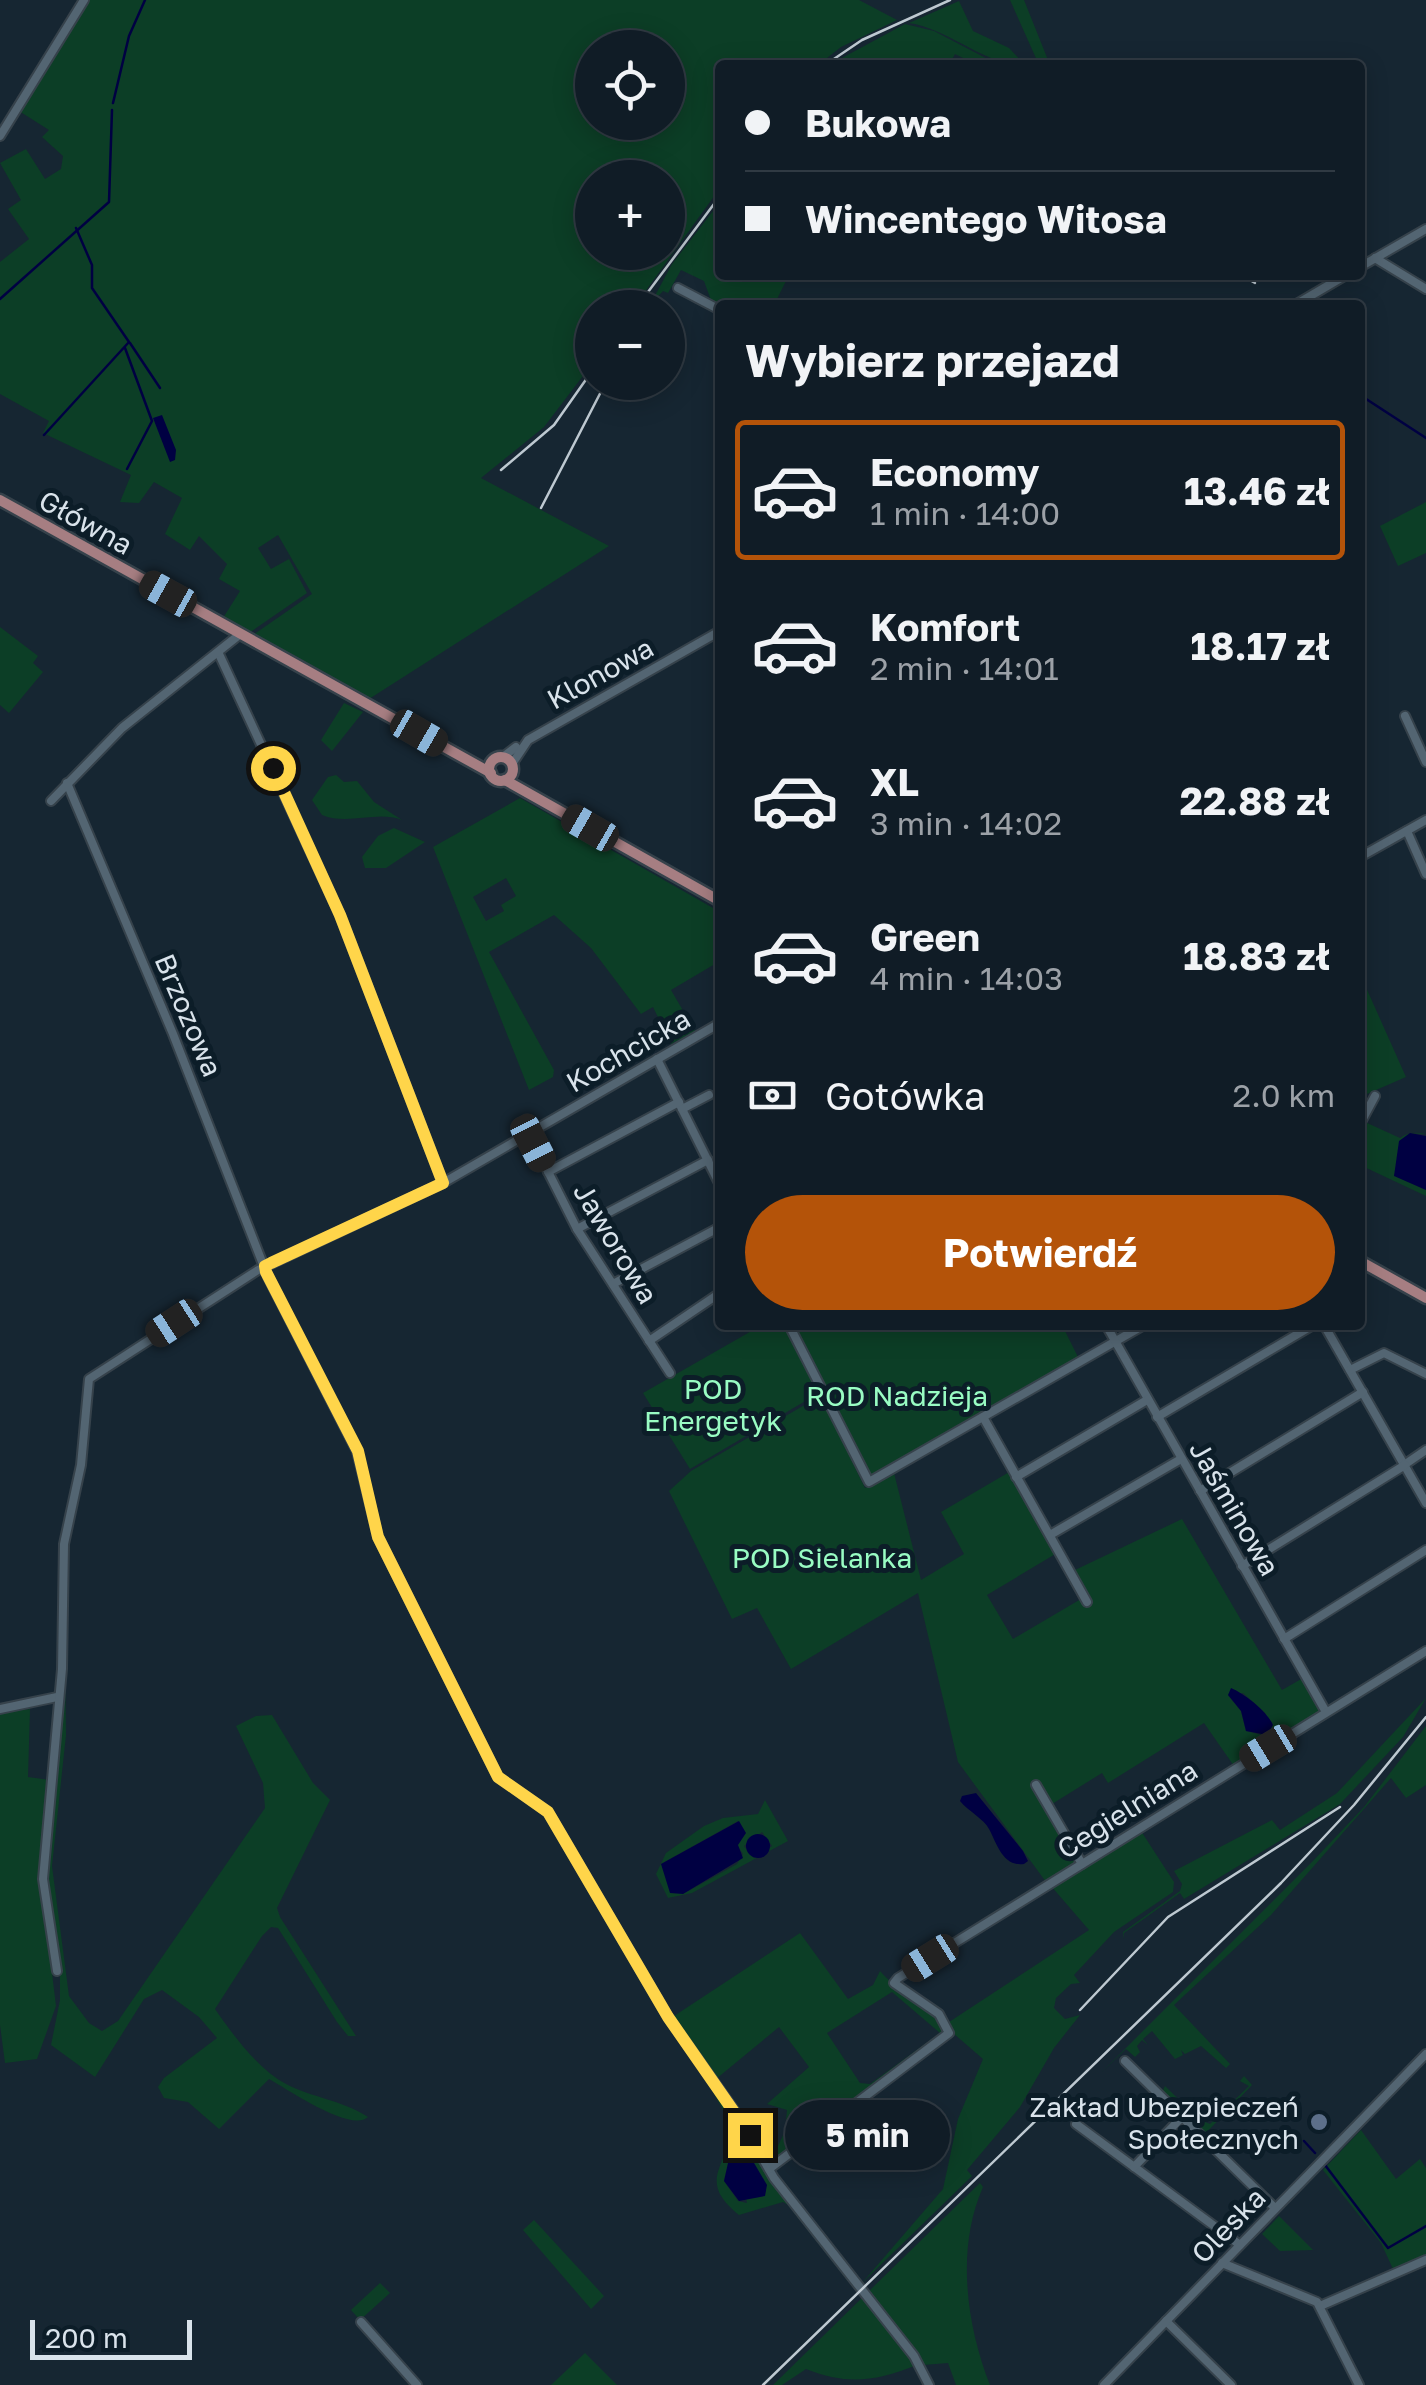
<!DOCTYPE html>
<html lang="pl">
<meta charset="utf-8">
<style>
body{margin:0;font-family:"Golos Text",sans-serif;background:#19252e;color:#f1f3f6;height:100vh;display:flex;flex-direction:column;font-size:38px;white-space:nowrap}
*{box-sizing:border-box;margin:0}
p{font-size:32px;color:#9ca1a7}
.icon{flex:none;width:55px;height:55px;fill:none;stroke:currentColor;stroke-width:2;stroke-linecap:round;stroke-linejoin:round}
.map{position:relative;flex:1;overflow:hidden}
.drawer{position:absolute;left:715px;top:300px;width:650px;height:1030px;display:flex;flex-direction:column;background:#101c26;border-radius:10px;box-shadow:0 5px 25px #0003,0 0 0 2px #303a43}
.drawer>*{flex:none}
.banner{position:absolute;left:715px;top:60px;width:650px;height:220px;border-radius:10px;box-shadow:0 5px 25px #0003,0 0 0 2px #303a43;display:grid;align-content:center;height:220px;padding:0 30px;background:#101c26}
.tools{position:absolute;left:575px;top:30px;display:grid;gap:20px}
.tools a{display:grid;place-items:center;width:110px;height:110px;border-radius:50%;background:#101c26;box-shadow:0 5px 25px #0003,0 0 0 2px #303a43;font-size:50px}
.scale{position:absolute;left:30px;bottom:25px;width:162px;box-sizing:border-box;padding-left:10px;border:5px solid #d9e3eb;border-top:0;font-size:28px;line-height:35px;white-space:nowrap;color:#d9e3eb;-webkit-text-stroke:8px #0c1d28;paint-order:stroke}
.end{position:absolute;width:45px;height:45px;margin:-22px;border:12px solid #ffd54a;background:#111;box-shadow:0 0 0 5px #111}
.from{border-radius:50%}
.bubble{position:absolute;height:70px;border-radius:35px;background:#101c26;box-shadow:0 5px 25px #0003,0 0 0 2px #303a43;font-size:32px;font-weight:700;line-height:70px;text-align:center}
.car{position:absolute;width:30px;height:60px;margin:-30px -15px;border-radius:12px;box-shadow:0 0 8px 2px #0007;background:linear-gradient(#222 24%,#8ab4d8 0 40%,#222 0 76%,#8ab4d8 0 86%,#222 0)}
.banner b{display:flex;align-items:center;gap:35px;height:95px;font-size:38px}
.banner b+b{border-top:2px solid #303a43}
.banner i{width:25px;height:25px;background:#f1f3f6}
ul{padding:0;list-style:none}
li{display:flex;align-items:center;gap:30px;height:140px;margin:0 20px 15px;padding:0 10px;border:5px solid transparent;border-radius:10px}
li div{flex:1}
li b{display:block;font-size:38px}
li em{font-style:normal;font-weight:700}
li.current{border-color:#b45309}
li>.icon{width:90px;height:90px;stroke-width:1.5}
h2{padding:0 30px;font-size:45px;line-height:120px}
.pay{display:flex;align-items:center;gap:25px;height:110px;padding:0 30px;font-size:38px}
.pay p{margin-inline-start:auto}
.primary-button{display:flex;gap:20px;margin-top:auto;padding:20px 30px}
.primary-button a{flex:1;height:115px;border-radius:60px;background:#b45309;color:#fff;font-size:40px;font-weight:700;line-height:115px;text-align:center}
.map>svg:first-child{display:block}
.green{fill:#0c3e26;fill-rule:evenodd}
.water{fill:#000042}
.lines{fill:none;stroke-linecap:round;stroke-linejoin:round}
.stream{stroke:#000042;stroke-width:2.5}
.minor-casing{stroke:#36424b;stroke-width:12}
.major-casing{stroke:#36424b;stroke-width:15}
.minor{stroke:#536572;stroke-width:8}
.major{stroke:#a67e82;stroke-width:10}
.rail{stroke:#bec9d1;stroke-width:2.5}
.route{stroke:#ffd54a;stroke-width:12}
.service-dot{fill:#5c6f8a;stroke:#0c1d28;stroke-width:4}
.labels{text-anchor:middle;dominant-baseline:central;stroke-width:10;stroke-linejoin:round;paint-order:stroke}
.street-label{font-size:28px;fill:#d9e3eb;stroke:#0c1d28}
.park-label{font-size:28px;fill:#99fcc3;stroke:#0c1d28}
.poi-label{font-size:28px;fill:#d9e3eb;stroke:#0c1d28;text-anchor:end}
</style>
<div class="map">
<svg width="1426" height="2385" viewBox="0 0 1426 2385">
<rect width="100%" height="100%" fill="#162632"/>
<g class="green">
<path d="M89,0h770l38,20 -56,27 -23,18h-98v123l-86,119 -42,1v56l-48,63 -63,51 128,68 -240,153 -116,-64 59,-41 -34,-59 -20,13 13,21 18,-10 18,34 -58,40 -26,-15 17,-27 -21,-12 8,-15 -28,-28 -9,14 -25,-16 17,-36 -28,-16 -15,21 -19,-1 11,-27 -88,-42 6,-12 -49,-27v-132l29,-23 -21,-30 13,-9 -21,-37 26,-14 19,30 16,-10 2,-13 -21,-19 7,-7 -30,-19zM592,48h76v74h-76zM592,178h76v74h-76z"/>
<polygon points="1010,0 1024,0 1050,65 1039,65"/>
<path d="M959,1l14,30 36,17 16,17c-42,0 -75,-36 -116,-42z"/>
<polygon points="905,24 934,31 999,65 977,65 955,54 949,65 829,65"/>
<polygon points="720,202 720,275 789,275 774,305 720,305 711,300 704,281 681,270 668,293 663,291 650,305 672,264"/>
<polygon points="1426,502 1426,553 1398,566 1380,526"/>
<polygon points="0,627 38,656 33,663 43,672 9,713 0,705"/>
<polygon points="344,703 363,712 332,751 321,740"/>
<path d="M336,775l8,7 13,-1 17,21 28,18c-25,-10 -54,6 -80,-5l-10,-15 16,-23z"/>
<path d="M520,798l200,114v49l-49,29 24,41 -24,13 -18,-37 -12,7 -50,-66 -37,-33 -65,37 65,118 -1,7 -24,13 -96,-243zM506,878l10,18 -15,9 3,6 -18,10 -13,-24z"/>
<polygon points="394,828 425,842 386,868 365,868 362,857 378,836"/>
<polygon points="1360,974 1406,1077 1360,1097"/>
<path d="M1365,1122l35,16c8,-6 17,-6 26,-4l-16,-1 -16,42 32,15v6l-66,-31v-35z"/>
<polygon points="762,1325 785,1325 819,1393 690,1469 643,1393"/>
<polygon points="793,1325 1062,1325 1078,1357 871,1477"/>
<path d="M820,1396l45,92 29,-15 27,107 43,-26 -23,-42 70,-41 46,82 -70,42 26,44 73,-43 -11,-26 107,-51 100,171 21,-12 19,34 -88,54 -30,-43 -96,60 -6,-10 -50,31 -13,-20 39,78 -32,20 -88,-120 -40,-169 -127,76 -34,-61 -25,11 -63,-128 22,-20zM1243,1693l23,21 -4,21 -16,-4 -5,-20 -13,-16z"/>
<path d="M65,1666l1,69 -14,131 17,130 20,27 13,8 16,-10 147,-213 -2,-25 -27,-57 20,-10 16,-1 41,68 17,17 -53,108 3,9 76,119h-8l-11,-14 -59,-94 -7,-1 -9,9 -47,73c18,26 43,60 71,75 27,14 56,16 82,33 -17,16 -79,-27 -99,-38l-50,50 -31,-27 -24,-4 -6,-11 6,-9 53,-40 -18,-21 -37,-27 -18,9 -49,78 -44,-32 9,-45v-35l-14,-84z"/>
<polygon points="1426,1698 1403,1737 1340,1804 1184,1899 1180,1893 1124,1933 1124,1939 1123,1932 1180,1891 1182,1884 1174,1871 1272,1820 1280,1830 1337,1793"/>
<polygon points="30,1709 28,1777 50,1780 41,1882 56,2006 37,2059 5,2063 0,2025 0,1713"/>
<polygon points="1426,1726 1426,1785 1406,1798 1391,1778 1271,1915 1174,2005 1230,2064 1226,2068 1201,2046 1185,2054 1181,2050 1183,2055 1175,2059 1152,2031 1143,2039 1148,2045 1142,2040 1137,2046 1140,2052 1135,2057 1126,2049 1102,2072 1312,1862 1364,1807"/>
<path d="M765,1800l23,41 -96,52 -24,5 -12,-24 10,-21 38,-27 19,-8 35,-4zM738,1821l-1,24 6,9 -6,10 -54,30 -22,-30zM762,1832l10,14 -18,12 -10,-12z"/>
<polygon points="1141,1831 1174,1882 1173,1892 1114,1932 1074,1975 1080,1983 1071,1984 1056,1998 1054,2008 1065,2019 1080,2015 1054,2048 1020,2107 967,2170 972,2176 862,2283 943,2189 958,2119 983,2059 953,2033 949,2022 1089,1930 1051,1886"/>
<path d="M800,1933l48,66 25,-14 7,-14c20,24 53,32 68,59l-179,135 16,-34 2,-21 -20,-6 42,-37 -30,-40 -63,52 -45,-61zM892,1992l48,41 -70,51 -10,-1 -33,-50z"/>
<path d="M700,2068l69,109 86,113 -67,-85 -5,-3 -44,13c-46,-37 -6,-50 -9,-92zM733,2141l14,62 -9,-2 -14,-20z"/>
<polygon points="1244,2076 1252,2085 1204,2135 1162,2092 1165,2086 1200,2120 1210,2124 1249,2086 1240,2081"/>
<polygon points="1361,2130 1396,2179 1420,2159 1426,2168 1426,2258 1394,2271 1381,2243 1323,2170"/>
<path d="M980,2183l3,4c-27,61 -17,137 7,198h-34l-8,-22 -25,2 -56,-72z"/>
<polygon points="1279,2216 1313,2250 1280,2251 1262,2234"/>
<polygon points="534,2220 604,2296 591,2309 523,2230"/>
<polygon points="380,2283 390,2293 360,2320 351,2310"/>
<path d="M863,2297l54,68c-43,17 -70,20 -111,4l-24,16h-9z"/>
<polygon points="585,2353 617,2385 551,2385"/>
</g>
<g class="water">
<polygon points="162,415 176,450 175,460 170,462 153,418"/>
<polygon points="1410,1133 1426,1136 1426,1190 1394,1176 1399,1141"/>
<path d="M1231,1688c14,6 36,23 42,37l-6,10 -21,-4 -5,-20 -13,-16z"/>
<path d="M976,1793l47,58 5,10 -4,3c-21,3 -27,-20 -35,-35 -5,-10 -21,-18 -29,-28l2,-5z"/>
<polygon points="739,1821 746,1833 738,1845 743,1858 683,1894 670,1893 661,1864"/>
<circle cx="758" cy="1846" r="12"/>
<polygon points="740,2139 767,2185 765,2196 739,2201 724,2181 733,2141"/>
</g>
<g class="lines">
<g class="stream">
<polyline points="113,103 129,36 145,0"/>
<polyline points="0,299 109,202 112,110"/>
<polyline points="130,343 160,388"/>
<polyline points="125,348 152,421 127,469"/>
<polyline points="1360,395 1426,438"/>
<polyline points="44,435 129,342 92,288 92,265 76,228"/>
<polyline points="1304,2141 1315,2153"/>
<polyline points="1325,2165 1388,2248 1426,2226"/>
</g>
<g class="minor-casing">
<g id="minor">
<polyline points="0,136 84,0"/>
<polyline points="1375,258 1426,289"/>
<polyline points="1360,267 1426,229"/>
<polyline points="678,288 720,310"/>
<polyline points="1295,305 1346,275"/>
<polyline points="219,654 340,915 443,1183"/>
<polyline points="1405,716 1426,762"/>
<polyline points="503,757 516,747"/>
<polyline points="512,764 528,740 720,631"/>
<polyline points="67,783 173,1034 268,1277 357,1451 378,1537 498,1777 548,1812 668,2017 736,2113 774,2178 914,2356 929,2385"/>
<polyline points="51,801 122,728 239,635"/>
<polyline points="1407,831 1426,874"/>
<polyline points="1360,857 1426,820"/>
<polyline points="657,1059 720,1185"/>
<polyline points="682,1109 709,1095"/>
<polyline points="1360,1124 1375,1096"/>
<polyline points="529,1134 577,1229 670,1373"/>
<polyline points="548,1172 679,1102"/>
<polyline points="577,1229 708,1160"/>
<polyline points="613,1284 720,1227"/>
<polyline points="789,1325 869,1482 1144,1325"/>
<polyline points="1106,1325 1326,1712"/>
<polyline points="1324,1325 1426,1503"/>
<polyline points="649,1341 720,1293"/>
<polyline points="1350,1370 1384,1353 1426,1374"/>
<polyline points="983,1417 1087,1602"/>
<polyline points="1157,1417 1313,1325"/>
<polyline points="1404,1465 1426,1450"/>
<polyline points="1016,1477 1147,1400"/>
<polyline points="1200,1491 1363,1392"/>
<polyline points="1050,1535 1181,1459"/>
<polyline points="1242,1566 1405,1465"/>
<polyline points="1284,1639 1426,1550"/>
<polyline points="0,1709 57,1697"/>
<polyline points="1036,1785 1082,1864"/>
<polyline points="57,1971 43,1879 62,1669 64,1544 81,1465 89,1379 258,1270 443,1183 720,1023"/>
<polyline points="1125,2061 1275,2208"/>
<polyline points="1076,2124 1240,2245"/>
<polyline points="1134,2167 1182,2117"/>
<polyline points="769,2169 949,2033 939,2014 894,1983 898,1978 1426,1651"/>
<polyline points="1222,2263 1317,2302 1359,2385"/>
<polyline points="1320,2306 1426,2260"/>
<polyline points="1166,2321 1231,2385"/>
<polyline points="361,2322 417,2385"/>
<polyline points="1104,2385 1426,2054"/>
</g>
</g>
<g class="major-casing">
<g id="major">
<polyline points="0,500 491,773"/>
<circle cx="501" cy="769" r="12"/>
<polyline points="505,780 720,901"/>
<polyline points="1360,1261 1426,1298"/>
</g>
</g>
<use href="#minor" class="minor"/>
<use href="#major" class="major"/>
<g class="rail">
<polyline points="825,65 862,40 950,0"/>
<polyline points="1241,275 1255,283"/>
<polyline points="636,308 720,196"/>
<polyline points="501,470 554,425 592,371"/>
<polyline points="541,508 606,382"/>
<polyline points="1080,2010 1168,1917 1340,1807"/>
<polyline points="763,2385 1281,1883 1354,1805 1426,1717"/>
</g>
</g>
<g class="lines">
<polyline class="route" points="273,768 340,915 443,1183 271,1263 265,1266 266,1272 358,1451 378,1537 498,1777 548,1812 668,2017 750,2135"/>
</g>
<circle class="service-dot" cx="1319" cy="2122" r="10"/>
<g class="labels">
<g class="street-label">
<text transform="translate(86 522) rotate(29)">Główna</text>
<text transform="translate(600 673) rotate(-29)">Klonowa</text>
<text transform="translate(189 1015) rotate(67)">Brzozowa</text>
<text transform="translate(628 1050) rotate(-30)">Kochcicka</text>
<text transform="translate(616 1243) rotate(59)">Jaworowa</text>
<text transform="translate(1235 1508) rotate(60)">Jaśminowa</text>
<text transform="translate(1127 1809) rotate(-32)">Cegielniana</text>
<text transform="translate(1228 2225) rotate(-46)">Oleska</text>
</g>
<g class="park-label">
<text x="713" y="1388">POD<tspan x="713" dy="32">Energetyk</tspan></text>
<text x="897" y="1395">ROD Nadzieja</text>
<text x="822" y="1557">POD Sielanka</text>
</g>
<g class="poi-label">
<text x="1299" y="2106">Zakład Ubezpieczeń<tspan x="1299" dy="32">Społecznych</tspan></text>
</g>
</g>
</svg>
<div class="tools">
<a><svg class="icon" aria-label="locate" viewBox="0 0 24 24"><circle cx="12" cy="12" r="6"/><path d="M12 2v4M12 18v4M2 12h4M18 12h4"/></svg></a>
<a>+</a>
<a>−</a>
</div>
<div class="scale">200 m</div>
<i class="end from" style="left:273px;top:768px"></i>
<i class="end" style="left:750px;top:2135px"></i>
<div class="bubble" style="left:785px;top:2100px;width:165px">5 min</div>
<i class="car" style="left:168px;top:594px;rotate:299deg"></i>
<i class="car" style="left:419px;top:733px;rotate:120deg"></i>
<i class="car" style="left:590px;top:828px;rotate:300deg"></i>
<i class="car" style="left:533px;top:1143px;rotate:153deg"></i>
<i class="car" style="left:174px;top:1323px;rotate:237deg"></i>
<i class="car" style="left:1268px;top:1748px;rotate:239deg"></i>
<i class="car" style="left:930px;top:1958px;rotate:238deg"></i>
<div class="banner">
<b><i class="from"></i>Bukowa</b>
<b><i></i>Wincentego Witosa</b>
</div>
<section class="drawer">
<h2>Wybierz przejazd</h2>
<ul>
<li class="current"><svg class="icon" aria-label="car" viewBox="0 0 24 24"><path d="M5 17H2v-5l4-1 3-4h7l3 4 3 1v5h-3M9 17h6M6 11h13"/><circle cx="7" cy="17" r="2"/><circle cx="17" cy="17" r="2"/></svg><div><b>Economy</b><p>1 min · 14:00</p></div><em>13.46 zł</em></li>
<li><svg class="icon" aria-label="car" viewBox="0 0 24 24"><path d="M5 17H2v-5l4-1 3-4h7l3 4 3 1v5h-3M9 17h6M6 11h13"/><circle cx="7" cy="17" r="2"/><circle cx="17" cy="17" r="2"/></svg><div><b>Komfort</b><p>2 min · 14:01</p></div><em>18.17 zł</em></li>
<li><svg class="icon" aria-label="car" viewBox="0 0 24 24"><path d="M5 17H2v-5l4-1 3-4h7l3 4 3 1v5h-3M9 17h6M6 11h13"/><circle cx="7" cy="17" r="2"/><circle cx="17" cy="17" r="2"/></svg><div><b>XL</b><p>3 min · 14:02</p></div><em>22.88 zł</em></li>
<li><svg class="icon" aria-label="car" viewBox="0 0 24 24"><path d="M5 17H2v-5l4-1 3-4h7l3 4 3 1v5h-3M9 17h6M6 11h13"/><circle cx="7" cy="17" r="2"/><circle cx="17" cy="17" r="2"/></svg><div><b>Green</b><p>4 min · 14:03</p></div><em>18.83 zł</em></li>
</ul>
<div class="pay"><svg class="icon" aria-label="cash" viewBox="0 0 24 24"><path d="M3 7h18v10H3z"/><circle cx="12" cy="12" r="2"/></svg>Gotówka<p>2.0 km</p></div>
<div class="primary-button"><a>Potwierdź</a></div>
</section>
</div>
